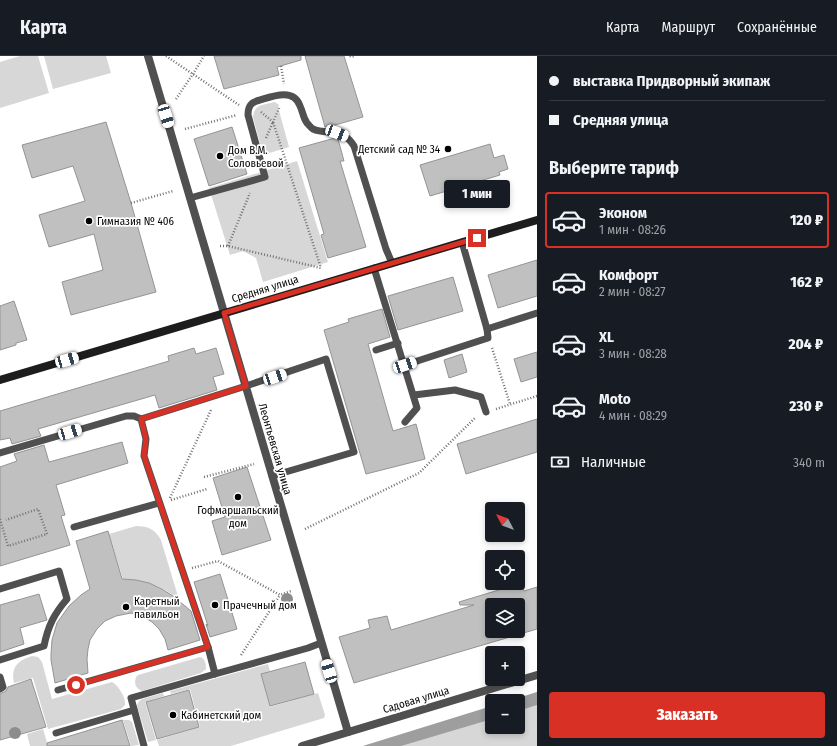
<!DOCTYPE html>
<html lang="ru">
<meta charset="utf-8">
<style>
body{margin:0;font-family:"Fira Sans Condensed",sans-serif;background:#20242c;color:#f1f3f6;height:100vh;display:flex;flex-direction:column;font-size:15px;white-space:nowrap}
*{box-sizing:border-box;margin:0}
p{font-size:13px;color:#9ea1a6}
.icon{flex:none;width:22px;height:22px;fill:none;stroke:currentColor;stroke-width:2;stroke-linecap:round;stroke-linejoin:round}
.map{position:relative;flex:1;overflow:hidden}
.sheet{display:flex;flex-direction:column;background:#171b24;width:300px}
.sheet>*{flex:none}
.hud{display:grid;align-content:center;height:88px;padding:0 12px;background:#171b24}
.needle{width:26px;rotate:311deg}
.controls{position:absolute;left:485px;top:446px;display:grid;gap:8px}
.controls a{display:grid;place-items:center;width:40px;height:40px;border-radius:4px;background:#171b24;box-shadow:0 2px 6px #0003;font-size:20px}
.end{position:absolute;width:18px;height:18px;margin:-9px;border:5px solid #d93025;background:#fff;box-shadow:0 0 0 2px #fff}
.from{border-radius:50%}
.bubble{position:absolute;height:28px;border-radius:4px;background:#171b24;box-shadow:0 2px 6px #0003;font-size:13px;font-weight:800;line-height:28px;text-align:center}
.car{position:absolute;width:12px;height:24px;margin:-12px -6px;border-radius:5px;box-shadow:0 0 3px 1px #0007;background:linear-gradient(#fff 24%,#345 0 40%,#fff 0 76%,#345 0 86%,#fff 0)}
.hud b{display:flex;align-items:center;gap:14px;height:38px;font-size:15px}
.hud b+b{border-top:1px solid #363941}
.hud i{width:10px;height:10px;background:#f1f3f6}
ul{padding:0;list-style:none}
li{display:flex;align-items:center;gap:12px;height:56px;margin:0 8px 6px;padding:0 4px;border:2px solid transparent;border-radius:4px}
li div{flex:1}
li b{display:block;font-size:15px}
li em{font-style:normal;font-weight:800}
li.selected{border-color:#d93025}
li>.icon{width:36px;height:36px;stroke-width:1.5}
h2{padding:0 12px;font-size:18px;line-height:48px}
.pay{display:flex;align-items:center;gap:10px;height:44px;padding:0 12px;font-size:15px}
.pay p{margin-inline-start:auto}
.primary-button{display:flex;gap:8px;margin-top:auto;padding:8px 12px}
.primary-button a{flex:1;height:46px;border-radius:4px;background:#d93025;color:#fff;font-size:16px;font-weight:800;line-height:46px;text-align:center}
header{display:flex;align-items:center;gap:24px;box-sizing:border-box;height:56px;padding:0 20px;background:#171b24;border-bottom:1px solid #363941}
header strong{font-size:19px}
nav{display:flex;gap:22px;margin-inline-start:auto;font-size:14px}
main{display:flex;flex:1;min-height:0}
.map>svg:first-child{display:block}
.green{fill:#d7d7d7}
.water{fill:#9e9e9e}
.building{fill:#c0c0c0;stroke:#949494;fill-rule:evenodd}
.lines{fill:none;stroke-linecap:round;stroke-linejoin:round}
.path{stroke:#727272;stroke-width:2.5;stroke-dasharray:1 2;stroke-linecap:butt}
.service{stroke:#505050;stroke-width:7}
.minor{stroke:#505050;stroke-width:8}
.secondary{stroke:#1d1d1d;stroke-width:8}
.tree{fill:#8c8c8c}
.route{stroke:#d93025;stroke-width:5}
.poi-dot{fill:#000;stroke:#fff;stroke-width:1.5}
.labels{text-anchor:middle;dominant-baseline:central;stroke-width:3.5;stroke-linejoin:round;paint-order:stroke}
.poi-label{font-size:11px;fill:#000;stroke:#fff;text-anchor:start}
.street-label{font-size:11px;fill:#000;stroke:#fff}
</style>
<header>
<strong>Карта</strong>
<nav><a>Карта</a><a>Маршрут</a><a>Сохранённые</a></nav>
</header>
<main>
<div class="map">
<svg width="537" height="690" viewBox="0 0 537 690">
<rect width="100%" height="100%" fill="#fff"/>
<g class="green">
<polygon points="20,0 38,0 49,37 0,52 0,6"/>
<polygon points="44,0 106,0 111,17 53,33"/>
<path d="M275,46l4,3 -1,2 11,40 -26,8 -10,-38c1,-13 11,-12 22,-15z"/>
<polygon points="297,105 328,206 263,226 256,202 243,195 230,199 209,132"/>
<path d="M136,470c12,0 19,3 25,14l16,53 1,6c-16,-14 -35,-19 -55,-20l-14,-45z"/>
<path d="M32,600l6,1 4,5 10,37 60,-17c7,4 14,16 13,23l-4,4 -73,20 -15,-51 -19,5c-3,-16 3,-22 18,-27z"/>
<path d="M200,601c5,1 6,7 6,12l-5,4 -59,18c-7,-3 -8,-8 -6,-14l2,-2z"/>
<polygon points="268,608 270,615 261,618 270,651 318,637 325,659 324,662 231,690 159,690 157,684 200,671 190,633 171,638 170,635"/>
<polygon points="537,636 537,690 363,690 492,650 492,671 518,671 518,645 509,645"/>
<path d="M163,637l1,3 -19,6 11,38 -8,2 -11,-36c1,-4 2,-5 5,-7z"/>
<polygon points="123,664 129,664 132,666 139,689 131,690"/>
<polygon points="43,673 48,690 30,690 27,678"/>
</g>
<g class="water">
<polygon points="537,636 537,649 518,655 518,645 509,645"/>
<polygon points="492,650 492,663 401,690 363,690"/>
</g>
<g class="building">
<polygon points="214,0 301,0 301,4 277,11 279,19 224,33"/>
<polygon points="305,0 344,0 363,61 328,71 325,71"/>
<polygon points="106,66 131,147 156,236 71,259 62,226 103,214 94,178 49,191 39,159 85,145 73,110 32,122 22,89"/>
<polygon points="232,71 247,118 209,130 194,83"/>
<polygon points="335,82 338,83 344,105 340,105 366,191 328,202 321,179 324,178 299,92"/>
<polygon points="490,88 494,102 504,99 508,113 499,116 500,119 430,140 420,109"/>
<polygon points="537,204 537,240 498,252 488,219"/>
<polygon points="453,221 463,255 398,274 388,240"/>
<polygon points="14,245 27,284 16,287 16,289 0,294 0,250"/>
<polygon points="382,253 390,281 368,288 393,375 416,368 425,403 366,418 324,274 349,266 348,263"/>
<polygon points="194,292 196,298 216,292 224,318 213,321 217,334 159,352 155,339 38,373 41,380 12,388 10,382 0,384 0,355 169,305 168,300"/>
<polygon points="537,296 537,321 521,326 514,303"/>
<polygon points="462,298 467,316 449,322 444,304"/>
<polygon points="537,363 537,396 466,418 457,388"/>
<polygon points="122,386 128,407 56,429 65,459 61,460 70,489 0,510 0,411 17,405 14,398 44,389 49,406"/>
<polygon points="247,411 271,484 222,499 212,465 225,461 213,422"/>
<polygon points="108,475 122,523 136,524 149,527 162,533 173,540 191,555 200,584 168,594 165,583 159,573 152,566 142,560 131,557 116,560 105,565 97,573 90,584 88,593 87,603 88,617 55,627 51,604 51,598 52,584 57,567 69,550 81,539 90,533 76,485"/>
<polygon points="220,518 237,573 210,581 206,568 208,570 194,526"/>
<path d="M522,527l2,8 13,-4v42l-183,54 -15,-46 31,-9 -2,-8 19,-4 4,14 83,-25h-14l-1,-3zM492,549h26v26h-26z"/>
<polygon points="39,538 47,564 20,572 24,588 0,596 0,549"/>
<polygon points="305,606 314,638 270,650 261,618"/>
<polygon points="31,623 46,671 0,684 0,638 6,635 8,631"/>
<polygon points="189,634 199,671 157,683 146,646"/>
<polygon points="122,664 130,690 47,690 47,687"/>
</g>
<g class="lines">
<g class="path">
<polyline points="166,0 239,49"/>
<polyline points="350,0 351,1 354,0"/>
<polyline points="281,10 284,28"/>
<polyline points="176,43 193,18 204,0"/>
<polyline points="261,56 273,66 280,50"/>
<polyline points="185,73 237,59"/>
<polyline points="266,82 273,66 321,212"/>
<polyline points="131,147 173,135"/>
<polyline points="220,190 228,190 321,212"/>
<polyline points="228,190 250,137"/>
<polyline points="492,292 510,348"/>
<polyline points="496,353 537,340"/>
<polyline points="204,421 254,408"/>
<polyline points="170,442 211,354"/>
<polyline points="171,444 207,433"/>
<polyline points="0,463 8,490 47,478 38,453 6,464"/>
<polyline points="305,473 419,417 476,361"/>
<polyline points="192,512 218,505 280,539 291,535"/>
<polyline points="241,599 280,539"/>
</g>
<g class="service">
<path d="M190,142l75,-21 -17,-62c0,-9 3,-13 12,-15 13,-4 34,-12 40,6 3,6 3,12 7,17 2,2 4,5 6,6 11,5 23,1 33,8 3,2 6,6 8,9l32,103 6,14"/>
<polyline points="374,212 417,352 405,366"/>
<polyline points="487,273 537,257"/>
<polyline points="376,294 398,287"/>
<polyline points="405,309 488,282 487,273 462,186"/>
<polyline points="414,339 455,334 481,341 486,356"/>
<polyline points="141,363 246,330 326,303 354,396 272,420"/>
<polyline points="0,397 126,360 134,360 141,363 146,383 144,400 208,591 58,634"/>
<polyline points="74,471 159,447"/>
<polyline points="208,591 215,618 308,592 321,587"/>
<path d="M0,604l44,-14c4,-20 10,-32 23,-47l-8,-28 -59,18"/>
<polyline points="0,621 3,631 0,633"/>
<polyline points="56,677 134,654"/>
<polyline points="144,690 131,642 215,618"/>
</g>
<g class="minor">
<polyline points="148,0 217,233 348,676"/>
<polyline points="302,690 537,619"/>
</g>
<polyline class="secondary" points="0,324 537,164"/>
</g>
<g class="tree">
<circle cx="287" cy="543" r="6"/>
<circle cx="15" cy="677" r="6"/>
</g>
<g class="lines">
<polyline class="route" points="76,629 208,591 144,400 146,383 141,363 246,330 224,257 477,182"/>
</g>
<g class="poi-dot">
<circle cx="448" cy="93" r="4"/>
<circle cx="220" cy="100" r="4"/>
<circle cx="89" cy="165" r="4"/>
<circle cx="238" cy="441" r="4"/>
<circle cx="215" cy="549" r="4"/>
<circle cx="126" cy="551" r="4"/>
<circle cx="173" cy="659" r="4"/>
</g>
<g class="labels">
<g class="poi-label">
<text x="440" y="93" text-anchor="end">Детский сад № 34</text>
<text x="228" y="94">Дом В.М.<tspan x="228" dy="13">Соловьевой</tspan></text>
<text x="97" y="165">Гимназия № 406</text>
<text x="238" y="454" text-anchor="middle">Гофмаршальский<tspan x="238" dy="13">дом</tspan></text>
<text x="134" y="545">Каретный<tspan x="134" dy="13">павильон</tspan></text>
<text x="223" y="549">Прачечный дом</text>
<text x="181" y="659">Кабинетский дом</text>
</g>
<g class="street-label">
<text transform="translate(265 233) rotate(-17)">Средняя улица</text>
<text transform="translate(275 393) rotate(74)">Леонтьевская улица</text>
<text transform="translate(416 644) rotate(-17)">Садовая улица</text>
</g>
</g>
</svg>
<div class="controls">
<a><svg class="needle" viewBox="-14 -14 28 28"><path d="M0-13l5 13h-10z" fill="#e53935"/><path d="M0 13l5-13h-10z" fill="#9ea1a6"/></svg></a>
<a><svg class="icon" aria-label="locate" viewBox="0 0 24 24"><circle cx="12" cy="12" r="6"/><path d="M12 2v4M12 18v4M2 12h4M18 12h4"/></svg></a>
<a><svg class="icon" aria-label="layers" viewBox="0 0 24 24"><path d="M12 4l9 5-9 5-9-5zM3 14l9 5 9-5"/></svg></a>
<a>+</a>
<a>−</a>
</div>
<i class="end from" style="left:76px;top:629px"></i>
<i class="end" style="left:477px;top:182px"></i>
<div class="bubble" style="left:444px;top:124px;width:66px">1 мин</div>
<i class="car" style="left:166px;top:60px;rotate:163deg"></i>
<i class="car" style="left:337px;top:77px;rotate:111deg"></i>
<i class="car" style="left:67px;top:304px;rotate:74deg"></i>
<i class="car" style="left:405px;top:309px;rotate:72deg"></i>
<i class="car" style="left:275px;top:321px;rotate:72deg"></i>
<i class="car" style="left:70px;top:376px;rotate:73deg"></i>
<i class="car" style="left:329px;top:615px;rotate:343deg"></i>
</div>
<section class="sheet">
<div class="hud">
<b><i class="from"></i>выставка Придворный экипаж</b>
<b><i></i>Средняя улица</b>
</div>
<h2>Выберите тариф</h2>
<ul>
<li class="selected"><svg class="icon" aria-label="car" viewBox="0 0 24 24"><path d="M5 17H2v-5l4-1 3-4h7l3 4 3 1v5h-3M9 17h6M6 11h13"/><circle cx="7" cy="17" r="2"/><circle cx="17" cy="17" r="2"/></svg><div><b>Эконом</b><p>1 мин · 08:26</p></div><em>120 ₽</em></li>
<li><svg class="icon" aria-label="car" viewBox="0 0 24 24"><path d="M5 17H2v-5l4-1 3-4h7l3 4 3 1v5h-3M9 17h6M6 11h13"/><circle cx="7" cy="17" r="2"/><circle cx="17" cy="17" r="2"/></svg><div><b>Комфорт</b><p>2 мин · 08:27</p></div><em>162 ₽</em></li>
<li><svg class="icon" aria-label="car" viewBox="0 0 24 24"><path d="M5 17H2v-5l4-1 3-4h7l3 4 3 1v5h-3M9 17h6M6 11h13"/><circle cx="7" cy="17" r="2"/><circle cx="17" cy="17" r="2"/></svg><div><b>XL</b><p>3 мин · 08:28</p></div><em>204 ₽</em></li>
<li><svg class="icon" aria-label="car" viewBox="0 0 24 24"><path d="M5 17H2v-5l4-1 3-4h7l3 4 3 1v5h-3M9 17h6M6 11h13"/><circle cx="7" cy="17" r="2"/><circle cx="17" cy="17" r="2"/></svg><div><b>Moto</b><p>4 мин · 08:29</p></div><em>230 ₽</em></li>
</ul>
<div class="pay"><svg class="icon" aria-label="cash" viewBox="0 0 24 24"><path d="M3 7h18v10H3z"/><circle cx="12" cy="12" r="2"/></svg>Наличные<p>340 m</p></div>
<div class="primary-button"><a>Заказать</a></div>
</section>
</main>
